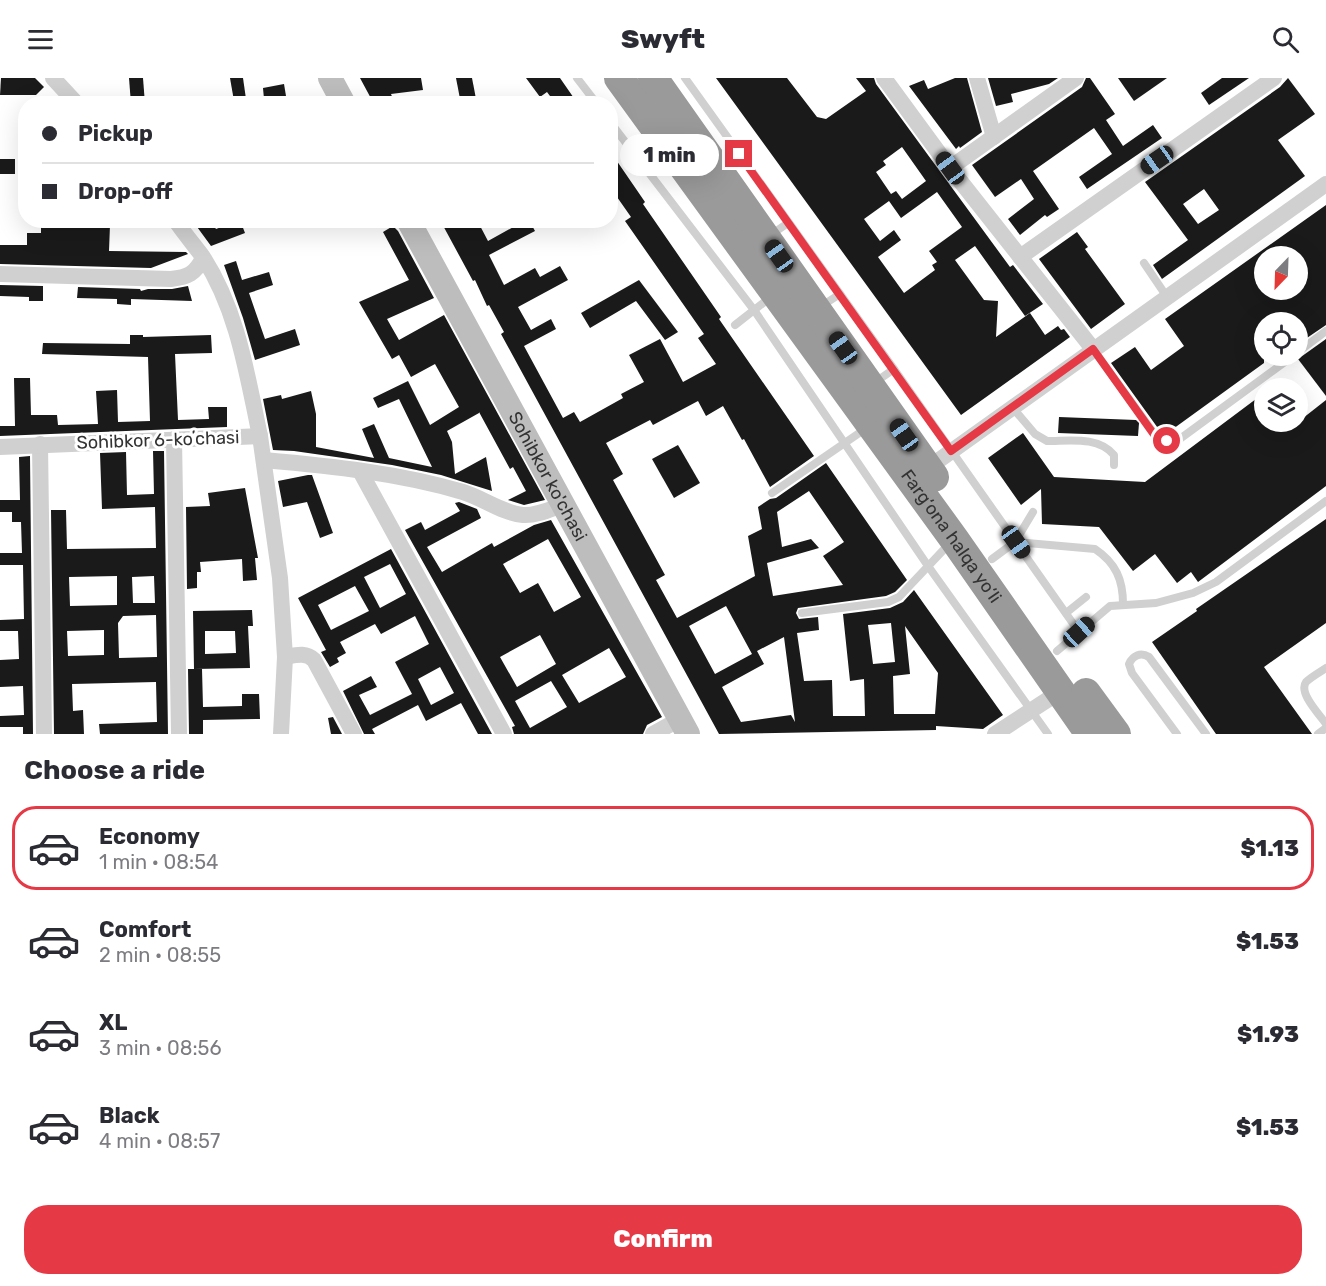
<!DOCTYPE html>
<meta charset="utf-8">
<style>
body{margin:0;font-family:Rubik,sans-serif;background:#f7f7f7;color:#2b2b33;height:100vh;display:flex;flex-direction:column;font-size:22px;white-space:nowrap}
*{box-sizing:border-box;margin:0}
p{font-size:20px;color:#7c7c81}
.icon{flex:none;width:33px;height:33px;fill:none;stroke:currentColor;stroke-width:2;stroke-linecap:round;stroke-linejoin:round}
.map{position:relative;height:656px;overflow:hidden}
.sheet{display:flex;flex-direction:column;background:#fff;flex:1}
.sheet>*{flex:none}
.guide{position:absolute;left:18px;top:18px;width:600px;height:132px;border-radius:24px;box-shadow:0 6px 24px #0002;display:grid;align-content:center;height:132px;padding:0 24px;background:#fff}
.needle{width:39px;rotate:203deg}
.buttons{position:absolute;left:1254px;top:168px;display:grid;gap:12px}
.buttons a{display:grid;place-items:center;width:54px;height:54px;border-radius:50%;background:#fff;box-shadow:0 6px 24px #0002;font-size:30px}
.end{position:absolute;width:27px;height:27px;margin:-14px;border:8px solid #e63946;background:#fff;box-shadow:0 0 0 3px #fff}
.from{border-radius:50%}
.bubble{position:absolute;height:42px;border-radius:21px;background:#fff;box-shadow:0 6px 24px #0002;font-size:20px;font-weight:800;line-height:42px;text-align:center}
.car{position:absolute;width:18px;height:36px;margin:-18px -9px;border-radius:8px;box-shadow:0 0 4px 2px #0007;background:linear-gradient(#222 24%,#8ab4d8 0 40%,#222 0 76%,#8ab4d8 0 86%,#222 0)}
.guide b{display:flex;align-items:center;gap:21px;height:57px;font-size:22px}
.guide b+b{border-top:2px solid #e1e1e2}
.guide i{width:15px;height:15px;background:#2b2b33}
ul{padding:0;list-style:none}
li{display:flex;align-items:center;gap:18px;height:84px;margin:0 12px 9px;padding:0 12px;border:3px solid transparent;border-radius:24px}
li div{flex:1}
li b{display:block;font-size:22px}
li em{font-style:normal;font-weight:800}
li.selected{border-color:#e63946}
li>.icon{width:54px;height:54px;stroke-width:1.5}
h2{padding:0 24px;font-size:27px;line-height:72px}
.button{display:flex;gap:12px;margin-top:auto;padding:12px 24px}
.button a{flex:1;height:69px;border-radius:24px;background:#e63946;color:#fff;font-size:24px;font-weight:800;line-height:69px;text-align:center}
header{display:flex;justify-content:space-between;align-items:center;height:78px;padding:0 24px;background:#fff;font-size:27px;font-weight:800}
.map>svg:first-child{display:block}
.building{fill:#1a1a1a;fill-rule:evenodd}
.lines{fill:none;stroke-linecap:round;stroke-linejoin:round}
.lane{stroke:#d0d0d0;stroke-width:8}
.street{stroke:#d0d0d0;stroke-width:16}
.secondary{stroke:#bdbdbd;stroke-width:24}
.highway{stroke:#9a9a9a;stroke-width:30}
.route{stroke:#e63946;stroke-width:8}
.labels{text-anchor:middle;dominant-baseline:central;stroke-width:6;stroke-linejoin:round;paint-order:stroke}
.street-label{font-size:18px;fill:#333;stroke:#fff}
</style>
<header><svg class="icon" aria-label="menu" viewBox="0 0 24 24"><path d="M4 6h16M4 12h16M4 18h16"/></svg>Swyft<svg class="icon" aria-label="search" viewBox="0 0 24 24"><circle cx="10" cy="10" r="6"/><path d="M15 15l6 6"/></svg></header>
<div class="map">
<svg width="1326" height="656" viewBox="0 0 1326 656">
<rect width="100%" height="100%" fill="#fff"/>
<g class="building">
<polygon points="1,0 35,0 44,9 36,17 0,17"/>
<polygon points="129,0 143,0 145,26 131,26"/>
<polygon points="230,0 243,0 246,21 234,23"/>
<polygon points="360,0 421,0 423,12 391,16 395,26 374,26"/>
<polygon points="456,0 472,0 477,26 461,26"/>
<polygon points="526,0 560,0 578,26 556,26 547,14 540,19"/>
<path d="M716,0h71l30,39 9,2 40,-28 -10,-13h18l2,6 134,183 3,-2 30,39 -18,12 -50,-70 -20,14 29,40 14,1 -2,36 34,-24 15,22 13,-9 3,4 3,-1 6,8 -109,78zM902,69l24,34 -24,18 -6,-8 -5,3 -15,-22 10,-7 -3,-4zM937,114l25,35 -33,24 8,11 -5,3 3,5 -31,23 -26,-36 23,-17 -7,-10 -14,11 -16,-22 25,-18 12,17z"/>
<polygon points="955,0 967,0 982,54 960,70 959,68 956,71 909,8 924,2 928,11"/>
<polygon points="988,0 1058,0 1049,6 1011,16 1013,24 996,28"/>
<polygon points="1086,0 1090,0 1115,36 1106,42 1123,68 1153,47 1162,60 1087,111 1079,99 1112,76 1094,50 1033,93 1059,131 1047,139 1045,137 1020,157 1008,141 1034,121 1021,101 995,119 972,87 1082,9"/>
<polygon points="1118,0 1167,0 1134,23"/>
<polygon points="1222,0 1249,0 1209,27 1201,15"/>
<path d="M1288,0l27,36 -37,26 27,36 -143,103 -9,-14 35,-25 -43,-58 135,-95zM1204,111l15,21 -21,14 -15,-20z"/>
<polygon points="284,6 286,18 264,21 263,10"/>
<path d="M610,73l35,51 -2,2 78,113 -2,2 95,137 -44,31 -26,-48 -2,1 -19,-34 -17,10 -8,-15 -45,24 -3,-5 -44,23 17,31 -10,6 52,95 -9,5 21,38 78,-42 -7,-40 14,-7 -4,-22 12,-8 6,-1 50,-35 81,117 -12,12 -9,4 -88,12 -2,5 3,6 19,-2 1,13 -22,3 7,48 28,-1 1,36h32l-1,-37 -14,2 -7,-67 47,-6 13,-6 11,-12 89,125 -20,14 -47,-3v4l-217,4 -218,-400 3,-2 -15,-27 -2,1 -12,-26 -2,1 -33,-61h37l11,21 38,-21h3l6,11 -46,24 15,30 31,-17 5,9 20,-11 8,14 -50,27 13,23 20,-11 5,10 -32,17 39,72 11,-6 6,10 43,-24 -2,-4 23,-12 -15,-27 31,-16 23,43 33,-18 -18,-26 6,-4 -79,-113 6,-4 -21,-30zM809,413l35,51 -21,14 20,29 -70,11 -6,-33 52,-15 -8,-9 -29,8 -5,-35zM726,528l26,48 -37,20 -26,-48zM891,545l4,39 -22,2 -5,-39zM905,548l33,47 -3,41h-41l-1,-38 17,-2zM784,559l11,85 -4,-7 -50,7 -19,-35 42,-23 -7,-13z"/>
<rect x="0" y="81" width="15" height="15"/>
<path d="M1326,127v120l-28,19v-22h-34v41l-98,71 -6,-3 -49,-68 24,-16 16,23 33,-24 -19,-27zM1264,178h34v34h-34z"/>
<polygon points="192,142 210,142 216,151 240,142 245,155 211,168"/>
<polygon points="41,146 110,147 109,173 186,174 188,176 151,190 0,186 0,167 27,167 27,155 41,155"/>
<polygon points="393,148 398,153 434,220 387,241 399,262 444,237 545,422 524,427 508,422 526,413 513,389 510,391 479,334 479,335 447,353 452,364 455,396 486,379 492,413 441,397 392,387 294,373 273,372 263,321 281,317 282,321 311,313 316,336 316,369 374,380 362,351 374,346 389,380 432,389 399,321 378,330 373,320 408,303 430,347 459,329 435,286 411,299 399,277 392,281 359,224 409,202 383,154"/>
<polygon points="1077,154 1088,169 1085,171 1125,226 1091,251 1039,181"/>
<polygon points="236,183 242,202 269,194 273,207 249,215 265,261 295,251 300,267 255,282 243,240 224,187"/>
<polygon points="639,202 678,254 665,262 636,223 590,250 581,235"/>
<polygon points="0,207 43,208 43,223 29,223 29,219 0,218"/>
<polygon points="188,208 192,223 131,221 131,227 117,226 117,221 77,220 78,209 140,211 141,213 148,211 172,211"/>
<polygon points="130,257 143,257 143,259 211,257 212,275 175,276 178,342 209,341 208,329 227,329 227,349 0,358 0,348 15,348 14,300 30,300 31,337 57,337 58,347 98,346 96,313 117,312 118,344 150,343 148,279 42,276 43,265 130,266"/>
<polygon points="1326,261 1326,318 1298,281"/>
<polygon points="1264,315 1264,344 1298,344 1326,322 1326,408 1198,504 1191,494 1177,505 1155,476 1133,493 1099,449 1042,446 1041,411 1021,427 988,380 1023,355 1054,399 1145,404"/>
<polygon points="1059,339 1136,342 1139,345 1138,358 1058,355"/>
<polygon points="678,367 700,405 674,420 652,381"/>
<path d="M153,373h11l4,283h-68l-1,-10 58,-2 -1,-40 -84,2 1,27 10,-1 1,24h-30l-3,-224h15l1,39 89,-1 -1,-41 -53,2 -2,-56 26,-1 1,43 27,-1zM117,498v29l-47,1 -1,-29zM154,498l1,27h-22l-1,-26zM156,537l1,42 -38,1 -1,-35 5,-7zM104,552v25l-36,1 -1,-25z"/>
<polygon points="30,378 33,656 23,656 23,649 0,649 0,638 24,637 23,608 0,609 0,582 19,581 18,553 0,553 0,542 24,541 23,487 0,487 0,475 22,475 21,444 12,444 12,434 0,434 0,422 20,422 19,379"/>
<polygon points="308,397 312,397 333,455 320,460 307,424 283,429 278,403"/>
<polygon points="245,410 258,480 255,480 257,502 243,503 242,481 200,484 201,494 197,494 197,510 187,511 186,429 210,428 208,415"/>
<path d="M459,424l18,7 4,9 -54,29 15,25 50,-29 2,4 40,-22 17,-5 111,197 -15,8 -4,9h-129l-2,-7 3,-1 -110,-196 16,-8 4,8 35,-19 -5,-8zM548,461l33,58 -27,15 -16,-29 -18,10 -17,-29zM540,557l16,29 -39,23 -17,-30zM609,570l17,29 -47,26 -17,-28zM551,603l16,26 -37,21 -15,-27z"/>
<polygon points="1326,441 1326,545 1264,589 1312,656 1216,656 1152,564 1197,533 1196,531"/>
<path d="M391,471l101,185h-14l-17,-31 -35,18 -8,-16 -46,24 3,5h-11l-21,-43 28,-15 6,11 -18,8 11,20 42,-21 -17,-32 34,-18 -14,-28 -34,18 -6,-10 -35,18 6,11 -9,5 2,4 -9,5 -9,-15 5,-2 -28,-52zM390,486l16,30 -26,14 -16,-31zM355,508l14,25 -38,19 -13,-25zM440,589l14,26 -23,12 -13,-26z"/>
<path d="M252,532l1,16h-5l2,42 -56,1 -1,-58zM205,553h30l1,22 -31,1z"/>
<polygon points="188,591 202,591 203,629 242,628 242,616 259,616 260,641 203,642 203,656 189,656"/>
<polygon points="333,639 342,656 331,656 328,640"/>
</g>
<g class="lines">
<g class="lane">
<polyline points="577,0 597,26"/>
<polyline points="685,0 894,291 1079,554"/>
<polyline points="610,44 754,232 928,488 1048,656"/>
<polyline points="720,89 739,76"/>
<polyline points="769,158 788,145"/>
<polyline points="1144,185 1167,219"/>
<polyline points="820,229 840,216"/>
<polyline points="735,247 772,218"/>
<polyline points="1093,271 1156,358 1167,363 1177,363 1293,278"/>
<polyline points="1298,274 1326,253"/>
<polyline points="874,305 894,291"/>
<path d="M1012,329l23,27 12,7c23,0 51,-5 67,14v10"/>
<polyline points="772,415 868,349"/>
<polyline points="1015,464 1033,434"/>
<path d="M992,481l23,-17 80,7c21,14 28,31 28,55"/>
<polyline points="802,535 888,524 899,519 950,465"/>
<polyline points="1066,535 1086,519"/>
<polyline points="1057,573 1110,528 1156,525 1193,515 1216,504 1326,423"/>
<path d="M1326,590c-6,4 -15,9 -20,14 -8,11 14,33 20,42"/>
<path d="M1177,656l-45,-61 -3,-9c4,-9 12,-12 20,-7l57,77"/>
<polyline points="1318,656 1326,650"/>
</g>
<g class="street">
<polyline points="53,0 77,26"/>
<polyline points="884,0 950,90 1093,271"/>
<polyline points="977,0 994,59"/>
<polyline points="950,90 1076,0"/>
<polyline points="1020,179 1274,0"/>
<path d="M0,196l171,5c17,-2 24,-5 32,-21"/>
<polyline points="260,358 280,500 285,579 281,656"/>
<polyline points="174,361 179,656"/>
<polyline points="40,366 44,656"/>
<path d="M0,369l260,-11c-13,-61 -22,-125 -57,-179 -9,-12 -19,-24 -28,-37"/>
<path d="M264,382c67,6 135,13 199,32 20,6 39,21 60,23 13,1 28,-6 40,-10"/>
<polyline points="928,390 1326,106"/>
<polyline points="360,393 504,656"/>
<path d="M285,579c11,-2 21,-5 29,3l40,74"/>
<polyline points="653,656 680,641"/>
<polyline points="995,656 1061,613"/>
</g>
<g class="secondary">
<polyline points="330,0 344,26"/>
<path id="s1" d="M408,142l280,514"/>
</g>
<g class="highway">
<path id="s2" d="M619,0l335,461 136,195"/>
<polyline points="653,0 934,399"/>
<polyline points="1086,615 1116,656"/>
</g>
</g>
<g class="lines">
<polyline class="route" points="739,76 951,373 1093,271 1155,358 1167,363"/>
</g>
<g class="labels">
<g class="street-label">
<text transform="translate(158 362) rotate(-2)">Sohibkor 6-koʼchasi</text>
<text stroke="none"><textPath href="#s1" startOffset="292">Sohibkor ko'chasi</textPath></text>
<text stroke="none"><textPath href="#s2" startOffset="566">Farg‘ona halqa yo‘li</textPath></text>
</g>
</g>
</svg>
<div class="buttons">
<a><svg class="needle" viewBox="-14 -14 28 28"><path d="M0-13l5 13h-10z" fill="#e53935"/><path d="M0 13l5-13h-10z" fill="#7c7c81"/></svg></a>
<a><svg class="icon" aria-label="locate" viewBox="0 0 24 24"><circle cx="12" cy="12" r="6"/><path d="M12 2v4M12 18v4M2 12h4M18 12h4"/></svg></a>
<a><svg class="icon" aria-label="layers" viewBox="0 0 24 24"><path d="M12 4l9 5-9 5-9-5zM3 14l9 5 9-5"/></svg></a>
</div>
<i class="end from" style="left:1167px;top:363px"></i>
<i class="end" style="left:739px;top:76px"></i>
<div class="bubble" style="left:620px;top:56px;width:99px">1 min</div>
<i class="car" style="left:1157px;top:82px;rotate:235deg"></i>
<i class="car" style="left:950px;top:90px;rotate:324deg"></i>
<i class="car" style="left:779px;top:178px;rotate:325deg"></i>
<i class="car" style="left:843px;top:270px;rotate:325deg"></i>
<i class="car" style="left:904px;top:357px;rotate:325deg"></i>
<i class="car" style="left:1016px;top:464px;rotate:145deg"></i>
<i class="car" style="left:1079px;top:554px;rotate:48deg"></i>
<div class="guide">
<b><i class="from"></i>Pickup</b>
<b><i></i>Drop-off</b>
</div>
</div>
<section class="sheet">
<h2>Choose a ride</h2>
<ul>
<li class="selected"><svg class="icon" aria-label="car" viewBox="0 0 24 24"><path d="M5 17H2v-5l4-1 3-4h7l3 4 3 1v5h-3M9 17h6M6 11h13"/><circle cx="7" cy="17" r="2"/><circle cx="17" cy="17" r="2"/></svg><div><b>Economy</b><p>1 min · 08:54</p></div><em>$1.13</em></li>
<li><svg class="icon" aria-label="car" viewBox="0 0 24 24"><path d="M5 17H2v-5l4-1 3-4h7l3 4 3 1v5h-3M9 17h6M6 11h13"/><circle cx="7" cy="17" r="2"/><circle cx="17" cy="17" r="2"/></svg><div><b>Comfort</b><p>2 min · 08:55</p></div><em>$1.53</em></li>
<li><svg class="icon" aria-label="car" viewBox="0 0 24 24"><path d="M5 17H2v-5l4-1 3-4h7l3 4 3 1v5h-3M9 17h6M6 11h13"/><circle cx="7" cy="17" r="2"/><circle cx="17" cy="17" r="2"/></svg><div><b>XL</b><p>3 min · 08:56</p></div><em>$1.93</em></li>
<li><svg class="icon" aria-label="car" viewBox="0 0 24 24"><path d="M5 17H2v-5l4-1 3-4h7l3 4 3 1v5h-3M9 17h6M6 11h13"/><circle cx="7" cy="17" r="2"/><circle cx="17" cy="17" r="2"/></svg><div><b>Black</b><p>4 min · 08:57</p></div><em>$1.53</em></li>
</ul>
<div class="button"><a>Confirm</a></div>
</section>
